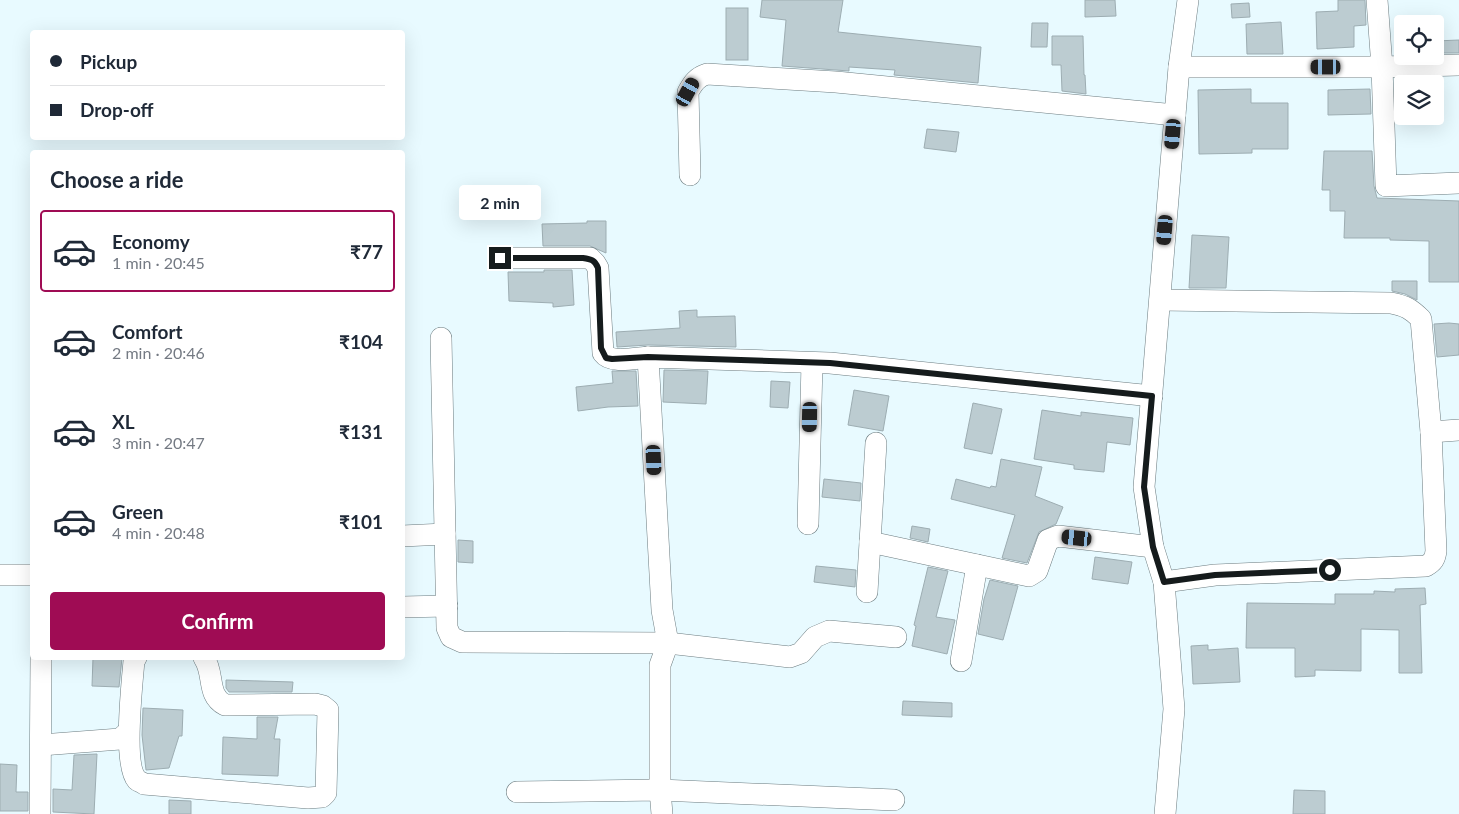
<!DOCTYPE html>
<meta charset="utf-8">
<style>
body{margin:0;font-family:Lato,sans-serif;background:#f2f2f3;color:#1f2937;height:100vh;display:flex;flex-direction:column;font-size:19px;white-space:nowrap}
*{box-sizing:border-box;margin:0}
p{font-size:16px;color:#747a83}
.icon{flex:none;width:28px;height:28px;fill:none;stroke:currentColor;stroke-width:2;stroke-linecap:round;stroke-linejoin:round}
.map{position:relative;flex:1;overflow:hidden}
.drawer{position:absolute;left:30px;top:150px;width:375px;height:510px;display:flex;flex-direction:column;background:#fff;border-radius:5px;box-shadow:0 5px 20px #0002}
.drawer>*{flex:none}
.top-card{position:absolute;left:30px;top:30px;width:375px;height:110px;border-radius:5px;box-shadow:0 5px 20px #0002;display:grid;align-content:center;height:110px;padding:0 20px;background:#fff}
.buttons{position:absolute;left:1394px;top:15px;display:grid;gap:10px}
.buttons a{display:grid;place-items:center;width:50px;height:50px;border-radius:5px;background:#fff;box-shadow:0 5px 20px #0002;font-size:25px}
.end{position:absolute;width:22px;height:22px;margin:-11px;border:6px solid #151b1c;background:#fff;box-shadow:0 0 0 2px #fff}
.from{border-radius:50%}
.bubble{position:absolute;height:35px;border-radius:5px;background:#fff;box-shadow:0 5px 20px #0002;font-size:16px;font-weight:700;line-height:35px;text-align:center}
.car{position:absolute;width:15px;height:30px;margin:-15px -8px;border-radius:6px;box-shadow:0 0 4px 1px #0007;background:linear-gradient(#222 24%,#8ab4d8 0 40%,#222 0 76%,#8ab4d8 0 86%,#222 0)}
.top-card b{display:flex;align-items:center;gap:18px;height:48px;font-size:19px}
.top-card b+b{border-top:1px solid #e0e1e3}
.top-card i{width:12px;height:12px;background:#1f2937}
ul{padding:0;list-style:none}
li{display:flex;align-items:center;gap:15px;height:82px;margin:0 10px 8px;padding:0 10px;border:2px solid transparent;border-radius:5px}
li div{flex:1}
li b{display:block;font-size:19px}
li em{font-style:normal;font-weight:700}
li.selected{border-color:#9f0c54}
li>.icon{width:45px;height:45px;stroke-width:1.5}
h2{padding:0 20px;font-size:22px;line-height:60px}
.primary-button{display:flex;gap:10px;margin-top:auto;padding:10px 20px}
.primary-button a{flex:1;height:58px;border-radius:5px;background:#9f0c54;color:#fff;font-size:20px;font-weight:700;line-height:58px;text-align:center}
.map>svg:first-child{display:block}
.building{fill:#bcccd1;stroke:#9dadb2}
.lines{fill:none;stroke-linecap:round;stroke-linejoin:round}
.minor-casing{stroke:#6c7c80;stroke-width:22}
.minor{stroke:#fff;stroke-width:21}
.route{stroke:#151b1c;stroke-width:6}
</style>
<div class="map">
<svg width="1459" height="814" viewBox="0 0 1459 814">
<rect width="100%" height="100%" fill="#e8faff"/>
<g class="building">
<polygon points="762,0 843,0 838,32 981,47 978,83 894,75 895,70 849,67 849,71 782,66 786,20 760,17"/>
<polygon points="1085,0 1115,0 1116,16 1085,17"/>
<polygon points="1338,0 1365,0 1366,25 1354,26 1354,47 1317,49 1316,12 1338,11"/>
<polygon points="1249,3 1250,17 1232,18 1231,4"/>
<rect x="726" y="8" width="22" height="52"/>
<polygon points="1281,22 1283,54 1247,54 1246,24"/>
<polygon points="1032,23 1048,23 1047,47 1031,47"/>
<polygon points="1052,36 1083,36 1084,75 1085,75 1086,94 1062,91 1061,65 1052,65"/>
<polygon points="1459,40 1459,53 1435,53 1435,41"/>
<polygon points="1251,89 1251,103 1288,103 1288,149 1252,149 1252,153 1199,154 1198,90"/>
<polygon points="1370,89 1371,114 1328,115 1328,90"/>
<polygon points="927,129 959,132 956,152 924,148"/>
<polygon points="1324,151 1372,151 1374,186 1377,198 1459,201 1459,282 1429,282 1429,241 1390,240 1390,238 1344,238 1345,211 1330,211 1330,190 1322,190"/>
<polygon points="587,221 606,221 606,253 590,246 543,246 542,224 587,223"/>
<polygon points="1192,235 1229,237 1226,288 1189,288"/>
<polygon points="544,270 572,270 574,305 553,307 553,303 509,301 508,272 544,272"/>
<polygon points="1392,281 1417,281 1417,300 1405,294 1392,291"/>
<polygon points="697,310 697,317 735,316 736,347 648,345 617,347 616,332 680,328 679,311"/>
<polygon points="1449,323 1459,324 1459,355 1437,357 1434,324"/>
<polygon points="664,370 708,371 706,404 663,402"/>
<polygon points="612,371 636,371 638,406 608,407 578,411 576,387 613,383"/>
<polygon points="771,381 790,382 788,408 770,407"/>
<polygon points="854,390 889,396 883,431 848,425"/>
<polygon points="973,403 1002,409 992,454 964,448"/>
<polygon points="1042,410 1081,416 1081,412 1133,418 1130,445 1107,442 1104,472 1074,469 1074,465 1034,459"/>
<polygon points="1001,459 1042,467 1035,496 1063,507 1056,524 1039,532 1027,563 1002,558 1015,515 951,499 956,479 990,488 991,486 996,487"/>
<polygon points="824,479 861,483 860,501 822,497"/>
<polygon points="912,526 930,529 928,542 910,538"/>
<polygon points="458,540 473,541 473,563 458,562"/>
<polygon points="1095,557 1132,562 1128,584 1092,579"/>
<polygon points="816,566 856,570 855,587 814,582"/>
<polygon points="928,567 948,571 936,617 955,620 947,654 912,646 916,626 914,625"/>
<polygon points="990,580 1018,586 1003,640 978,634 984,599"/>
<polygon points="1425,588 1426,604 1420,605 1422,673 1399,673 1399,630 1361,629 1361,671 1315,670 1315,676 1295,677 1295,648 1246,648 1247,603 1335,604 1335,594 1374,594 1374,591 1395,592 1395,589"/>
<polygon points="1208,645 1208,650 1238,648 1240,682 1193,684 1191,646"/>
<polygon points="93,658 122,658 119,687 92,686"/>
<polygon points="226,680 293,682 292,692 229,692 226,688"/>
<polygon points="903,701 952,703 952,717 902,715"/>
<polygon points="143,708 183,710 182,736 179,736 169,768 146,770 142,735"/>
<polygon points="257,717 278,717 274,739 280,739 278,776 222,774 223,737 257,739"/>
<polygon points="97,754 94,814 53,812 53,789 72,790 74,755"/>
<polygon points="0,764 17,765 16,792 28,792 28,811 0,811"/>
<polygon points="1294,790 1325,791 1325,814 1293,814"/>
<polygon points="169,800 191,801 191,814 169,814"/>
</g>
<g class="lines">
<g class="minor-casing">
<g id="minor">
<polyline points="1377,0 1382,67 1386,186 1459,183"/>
<polyline points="1179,67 1382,67 1459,65"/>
<path d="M690,175l-2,-83c5,-9 9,-15 19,-18l129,8 339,33"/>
<path d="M500,258h90l5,5 3,5 5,85c8,11 32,5 45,4"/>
<path d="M1160,300l231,3c15,3 20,6 30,16l10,113 5,119c-1,8 -3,11 -10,15l-211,9 -51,7"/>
<polyline points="441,338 447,628 451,637 462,642 668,643 790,657 801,653 815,637 829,631 896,637"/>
<polyline points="1431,432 1459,430"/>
<polyline points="808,524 812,363"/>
<polyline points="402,536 445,534"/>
<polyline points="870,542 1029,576 1037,571 1048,540 1058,536 1153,547"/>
<polyline points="0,575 32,575"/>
<polyline points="867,592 876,443"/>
<polyline points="402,607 447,606"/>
<path d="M136,658l-2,3c-2,22 -11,104 3,119 2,2 5,2 7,4l164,14 14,-1 4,-4 2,-83 -5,-4 -8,-2 -90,1c-19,-10 -10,-31 -21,-47"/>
<polyline points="961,661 977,565"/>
<polyline points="41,745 120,739 128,732"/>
<polyline points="517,792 660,790 894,800"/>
<polyline points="40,814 41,658"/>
<polyline points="662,814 660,790 660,665 668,643 662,610 648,357 830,363 1152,396"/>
<polyline points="1165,814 1174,709 1164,582 1153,547 1144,487 1179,67 1188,0"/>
</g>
</g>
<use href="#minor" class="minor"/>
</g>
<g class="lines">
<path class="route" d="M500,258h83c8,1 12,2 15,10l3,80 5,10 6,1 36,-2 182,6 322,33 -8,91 9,60 11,35 51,-7 115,-5"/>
</g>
</svg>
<div class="buttons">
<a><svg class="icon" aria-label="locate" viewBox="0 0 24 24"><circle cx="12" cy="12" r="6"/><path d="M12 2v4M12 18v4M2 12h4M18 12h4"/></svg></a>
<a><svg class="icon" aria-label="layers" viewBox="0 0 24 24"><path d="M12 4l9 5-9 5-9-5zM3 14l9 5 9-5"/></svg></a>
</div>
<i class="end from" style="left:1330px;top:570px"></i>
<i class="end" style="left:500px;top:258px"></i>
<div class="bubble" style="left:459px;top:185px;width:82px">2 min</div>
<i class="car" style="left:1326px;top:67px;rotate:270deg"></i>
<i class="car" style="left:688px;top:92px;rotate:29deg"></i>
<i class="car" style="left:1173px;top:134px;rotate:185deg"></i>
<i class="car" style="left:1165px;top:230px;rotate:185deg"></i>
<i class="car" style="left:810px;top:417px;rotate:181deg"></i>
<i class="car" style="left:654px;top:460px;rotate:177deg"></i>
<i class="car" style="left:1077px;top:538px;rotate:276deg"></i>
<div class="top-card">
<b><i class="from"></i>Pickup</b>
<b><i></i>Drop-off</b>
</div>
<section class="drawer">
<h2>Choose a ride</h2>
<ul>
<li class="selected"><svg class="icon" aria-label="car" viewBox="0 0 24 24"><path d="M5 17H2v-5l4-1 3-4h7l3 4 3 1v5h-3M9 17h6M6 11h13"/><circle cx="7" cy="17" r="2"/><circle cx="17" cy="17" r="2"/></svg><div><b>Economy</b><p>1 min · 20:45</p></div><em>₹77</em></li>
<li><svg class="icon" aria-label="car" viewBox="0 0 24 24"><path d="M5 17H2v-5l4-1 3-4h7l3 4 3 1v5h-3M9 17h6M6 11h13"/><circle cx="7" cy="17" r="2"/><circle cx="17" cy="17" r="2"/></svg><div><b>Comfort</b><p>2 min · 20:46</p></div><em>₹104</em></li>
<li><svg class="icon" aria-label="car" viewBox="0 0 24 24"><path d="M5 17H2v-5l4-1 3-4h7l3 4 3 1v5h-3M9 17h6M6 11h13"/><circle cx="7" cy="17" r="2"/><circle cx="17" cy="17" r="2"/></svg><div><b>XL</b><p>3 min · 20:47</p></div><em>₹131</em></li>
<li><svg class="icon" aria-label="car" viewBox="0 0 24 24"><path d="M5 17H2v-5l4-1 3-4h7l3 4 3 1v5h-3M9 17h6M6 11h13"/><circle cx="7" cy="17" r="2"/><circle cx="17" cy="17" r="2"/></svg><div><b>Green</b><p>4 min · 20:48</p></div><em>₹101</em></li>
</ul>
<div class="primary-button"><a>Confirm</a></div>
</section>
</div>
